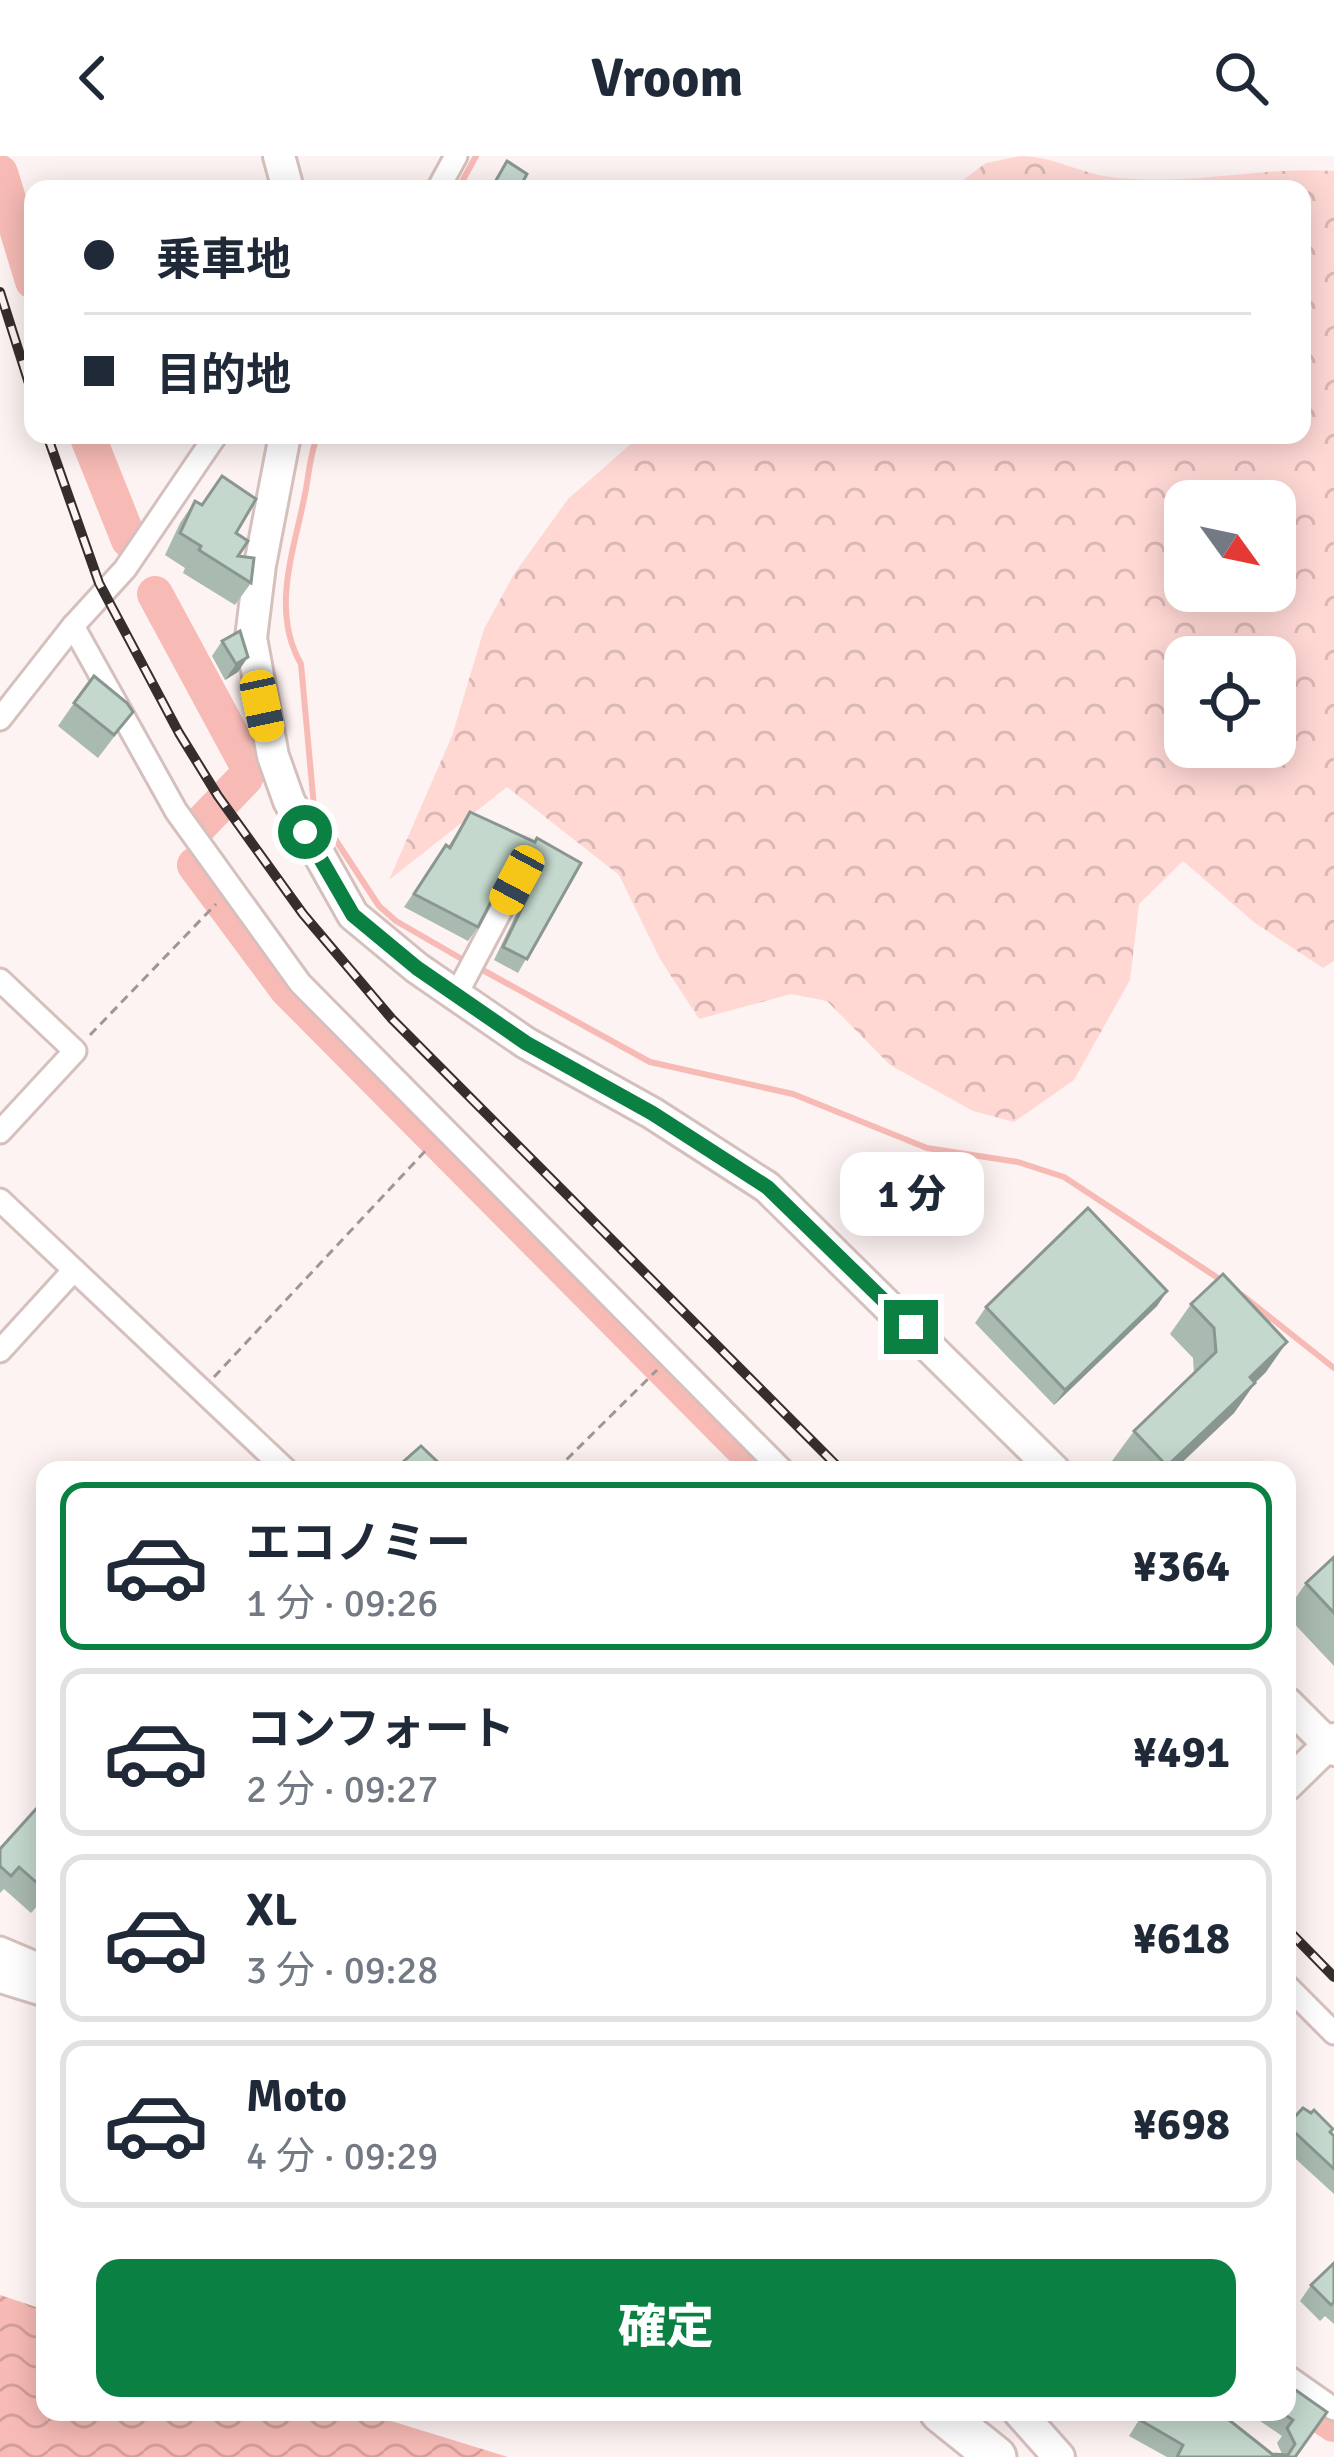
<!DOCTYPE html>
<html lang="ja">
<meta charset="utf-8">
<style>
body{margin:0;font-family:Signika,"Noto Sans JP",sans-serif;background:#f6f6f7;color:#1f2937;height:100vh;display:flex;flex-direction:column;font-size:45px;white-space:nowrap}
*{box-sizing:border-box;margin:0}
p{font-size:39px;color:#747a83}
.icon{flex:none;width:66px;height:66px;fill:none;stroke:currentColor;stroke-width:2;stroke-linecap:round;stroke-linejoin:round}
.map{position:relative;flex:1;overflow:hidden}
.sheet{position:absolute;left:36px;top:1305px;width:1260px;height:960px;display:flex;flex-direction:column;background:#fff;border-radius:24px;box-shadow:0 6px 30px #0003}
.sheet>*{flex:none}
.banner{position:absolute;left:24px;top:24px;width:1287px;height:264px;border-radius:24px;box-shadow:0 6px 30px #0003;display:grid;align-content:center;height:264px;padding:0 60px;background:#fff}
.needle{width:78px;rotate:123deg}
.controls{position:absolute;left:1164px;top:324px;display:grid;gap:24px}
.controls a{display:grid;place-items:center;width:132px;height:132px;border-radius:24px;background:#fff;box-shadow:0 6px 30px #0003;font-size:60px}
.end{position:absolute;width:54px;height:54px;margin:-27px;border:15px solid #0b8043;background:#fff;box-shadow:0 0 0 6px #fff}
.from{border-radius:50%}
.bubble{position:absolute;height:84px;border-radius:24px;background:#fff;box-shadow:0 6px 30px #0003;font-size:39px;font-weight:800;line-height:84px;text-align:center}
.car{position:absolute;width:36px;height:72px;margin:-36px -18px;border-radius:15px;box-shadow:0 0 9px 3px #0007;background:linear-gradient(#f5c518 24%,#345 0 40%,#f5c518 0 76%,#345 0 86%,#f5c518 0)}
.banner b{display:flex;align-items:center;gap:42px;height:114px;font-size:45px}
.banner b+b{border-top:3px solid #e0e1e3}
.banner i{width:30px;height:30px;background:#1f2937}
ul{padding:21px 0 0;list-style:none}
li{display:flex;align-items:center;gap:36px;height:168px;margin:0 24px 18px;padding:0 36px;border:6px solid #e0e1e3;border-radius:24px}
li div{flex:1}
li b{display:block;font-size:45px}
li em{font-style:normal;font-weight:800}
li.selected{border-color:#0b8043}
li>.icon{width:108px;height:108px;stroke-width:1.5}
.button{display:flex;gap:24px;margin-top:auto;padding:24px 60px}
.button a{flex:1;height:138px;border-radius:24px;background:#0b8043;color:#fff;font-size:48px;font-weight:800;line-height:138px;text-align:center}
header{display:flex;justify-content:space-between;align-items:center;height:156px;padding:0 60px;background:#fff;font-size:54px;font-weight:800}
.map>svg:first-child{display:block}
.forest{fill:url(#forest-crowns);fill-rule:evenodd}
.water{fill:url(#water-waves)}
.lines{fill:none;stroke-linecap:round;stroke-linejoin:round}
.stream{stroke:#f7bab5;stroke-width:6}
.river{stroke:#f7bab5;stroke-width:36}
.street-casing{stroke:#d6c0be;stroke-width:27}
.secondary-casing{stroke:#d6c0be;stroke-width:36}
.highway-casing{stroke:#d6c0be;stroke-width:45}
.path{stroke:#9f9695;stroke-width:3;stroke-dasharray:9 6;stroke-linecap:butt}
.street{stroke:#fff;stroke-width:21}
.secondary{stroke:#fff;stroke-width:30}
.highway{stroke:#fff;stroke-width:39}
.rail-casing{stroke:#362e2d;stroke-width:10}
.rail{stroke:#fdf3f2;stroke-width:6;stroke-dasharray:18;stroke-linecap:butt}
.wall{fill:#a9bab0}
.shaded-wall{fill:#899790}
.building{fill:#c4d8cd;stroke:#899790;stroke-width:3}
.route{stroke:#0b8043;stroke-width:15}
</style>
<header><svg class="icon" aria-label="back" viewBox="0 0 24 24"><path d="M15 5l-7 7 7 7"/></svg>Vroom<svg class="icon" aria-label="search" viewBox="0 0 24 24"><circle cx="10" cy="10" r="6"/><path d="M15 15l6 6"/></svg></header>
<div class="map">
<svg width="1334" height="2301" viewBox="0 0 1334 2301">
<defs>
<pattern id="forest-crowns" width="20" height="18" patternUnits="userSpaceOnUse" patternTransform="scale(3)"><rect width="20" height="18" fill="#ffd8d4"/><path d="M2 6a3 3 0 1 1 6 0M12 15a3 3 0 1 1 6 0" fill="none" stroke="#dab8b5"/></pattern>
<pattern id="water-waves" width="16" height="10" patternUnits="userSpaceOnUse" patternTransform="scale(3)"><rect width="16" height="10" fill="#f7bab5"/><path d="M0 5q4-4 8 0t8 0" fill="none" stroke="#d39f9a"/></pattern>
</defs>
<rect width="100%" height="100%" fill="#fdf3f2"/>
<path class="forest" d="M1020,0c31,0 60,17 90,21 75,10 150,-11 224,-6v790l-11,7 -68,-45 -72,-62 -44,43 -9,76 -56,100 -60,42 -41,-11 -83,-46 -63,-64 -36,-7 -92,25 -39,-60 -41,-84 -112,-88 -118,93 63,-144 32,-107 30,-55 54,-75 73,-64h661v-246h-351l35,-26zM1185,345h90v90h-90zM1185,501h90v90h-90z"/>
<polygon class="water" points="0,2139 45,2154 45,2256 362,2256 508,2301 0,2301"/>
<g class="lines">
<g class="stream">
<polyline points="458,33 476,0"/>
<path d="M318,279c-9,20 -9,43 -14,64 -11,54 -33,113 -3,165l13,143 65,99 17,15 71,41"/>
<polyline points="479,812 650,906 793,938 927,992 1018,1006 1064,1021 1221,1124"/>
<polyline points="1242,1139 1334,1212"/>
</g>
<g class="river">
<polyline points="0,17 33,125"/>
<polyline points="87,279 129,384"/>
<polyline points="155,438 249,612 245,622 198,671"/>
<polyline points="195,709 287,833 764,1314"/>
<polyline points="1287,2236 1334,2268"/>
</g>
<g class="street-casing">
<g id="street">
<polyline points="438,33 456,0"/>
<polyline points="73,470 176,655 300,827 782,1314"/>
<polyline points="0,563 73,470 125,413 216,279"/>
<polyline points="0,824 75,895 0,976"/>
<polyline points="456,839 517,724"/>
<polyline points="0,1044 286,1314"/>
<polyline points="0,1195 74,1114"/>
<polyline points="0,1792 45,1811"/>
<polyline points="1287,1830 1334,1877"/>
<polyline points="1287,2220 1334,2253"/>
</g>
</g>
<g class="secondary-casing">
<g id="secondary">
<polyline points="279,0 288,33"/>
<polyline points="285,279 260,409 251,482 273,600 289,645 353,759 417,812 526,887 652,957 767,1031 1054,1314"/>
<polyline points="1287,1547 1334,1594"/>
<polyline points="1287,1629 1334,1583"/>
<polyline points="1019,2256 1059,2301"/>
</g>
</g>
<g class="highway-casing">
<g id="highway">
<polyline points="0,1816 45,1830"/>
<polyline points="940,2256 996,2301"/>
</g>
</g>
<g class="path">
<polyline points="90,879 216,748"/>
<polyline points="214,1221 429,991"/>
<polyline points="556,1314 657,1214"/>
</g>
<use href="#street" class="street"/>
<use href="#secondary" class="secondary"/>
<use href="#highway" class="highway"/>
<g class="rail-casing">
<g id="rail">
<polyline points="0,136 33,240"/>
<polyline points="47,279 99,427 179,577 218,640 303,758 392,863 841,1314"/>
<polyline points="1287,1773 1334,1821"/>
</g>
</g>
<use href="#rail" class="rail"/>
</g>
<g class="wall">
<polygon points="195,345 236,377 238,400 251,427 235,449 183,417 185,412 165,399 180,367"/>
<polygon points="240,475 238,516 225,524 212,500 222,485"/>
<polygon points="74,547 133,556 98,602 58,570"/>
<polygon points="470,656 581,707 518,817 494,804 532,725 529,715 518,709 507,715 478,771 468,785 404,751 446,689 448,691"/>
<polygon points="1167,1135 1157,1150 1054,1249 975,1167 986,1151"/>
<polygon points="1191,1148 1266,1216 1255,1227 1234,1257 1174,1314 1120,1314 1112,1305 1134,1275 1194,1218 1193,1202 1170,1178"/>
<polygon points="1334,1401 1334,1510 1287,1460 1287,1454 1306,1427"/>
<polygon points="45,1654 45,1741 31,1757 4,1733 0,1737 0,1693"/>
<polygon points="1287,1968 1330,1977 1334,1980 1334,2038 1287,1995"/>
<polygon points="1334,2107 1334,2168 1325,2160 1320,2165 1300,2145 1311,2129"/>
<polygon points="1144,2256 1190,2262 1194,2256 1219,2256 1272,2298 1282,2298 1277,2287 1282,2280 1247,2256 1327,2256 1295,2301 1167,2301 1129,2280"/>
</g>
<g class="shaded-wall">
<polygon points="248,501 238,516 225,524 236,508"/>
<polygon points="527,695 518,709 504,717 513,703"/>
<polygon points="1167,1135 1157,1150 1054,1249 1065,1234"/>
<polygon points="1287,1186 1266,1216 1228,1252 1250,1221"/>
<polygon points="1255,1227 1234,1257 1174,1314 1165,1314"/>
</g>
<g class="building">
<polygon points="507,5 527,18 519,33 491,33"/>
<polygon points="222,320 256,343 236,377 248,385 238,400 254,402 251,427 199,394 201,390 180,377 195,345 202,349"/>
<polygon points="240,475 248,501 236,508 222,485"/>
<polygon points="94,520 127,547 133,556 114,579 74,547"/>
<polygon points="470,656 535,686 537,682 581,707 527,803 503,791 542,711 539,701 527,695 513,703 478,771 414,738 446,689 450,692"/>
<polygon points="1088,1052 1167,1135 1065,1234 986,1151"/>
<polygon points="1223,1118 1287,1186 1250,1221 1255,1227 1167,1310 1134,1275 1216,1196 1214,1172 1191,1148"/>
<polygon points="421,1290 446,1314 395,1313"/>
<polygon points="1334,1401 1334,1457 1306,1427"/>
<polygon points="37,1652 42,1657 45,1654 45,1734 19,1711 11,1720 0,1710 0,1693"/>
<polygon points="1303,1952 1311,1957 1314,1954 1333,1973 1330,1976 1334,1980 1334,2013 1287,1969"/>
<polygon points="1334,2107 1334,2146 1331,2149 1311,2129"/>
<polygon points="1287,2228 1327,2256 1295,2301 1177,2301 1183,2289 1140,2264 1145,2256 1181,2256 1191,2263 1195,2256 1219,2256 1272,2298 1288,2299 1295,2288 1287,2272 1293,2264 1281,2256 1287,2256"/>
</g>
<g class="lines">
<polyline class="route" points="305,676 353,759 417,812 526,887 652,957 767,1031 911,1171"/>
</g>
</svg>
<div class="controls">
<a><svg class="needle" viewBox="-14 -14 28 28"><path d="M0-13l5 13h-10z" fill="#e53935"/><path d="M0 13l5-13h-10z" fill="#747a83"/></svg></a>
<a><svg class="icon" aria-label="locate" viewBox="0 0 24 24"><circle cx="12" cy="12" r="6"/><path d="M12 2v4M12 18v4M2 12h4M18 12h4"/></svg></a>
</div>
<i class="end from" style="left:305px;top:676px"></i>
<i class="end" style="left:911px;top:1171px"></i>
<div class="bubble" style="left:840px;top:996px;width:144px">1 分</div>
<i class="car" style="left:262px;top:550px;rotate:168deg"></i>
<i class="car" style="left:517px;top:724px;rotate:208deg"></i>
<div class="banner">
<b><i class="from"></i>乗車地</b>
<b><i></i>目的地</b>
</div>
<section class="sheet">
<ul>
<li class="selected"><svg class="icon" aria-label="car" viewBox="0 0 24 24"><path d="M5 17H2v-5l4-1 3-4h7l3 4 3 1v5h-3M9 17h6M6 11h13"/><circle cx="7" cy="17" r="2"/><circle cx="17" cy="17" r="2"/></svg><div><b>エコノミー</b><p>1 分 · 09:26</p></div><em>¥364</em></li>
<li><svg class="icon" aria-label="car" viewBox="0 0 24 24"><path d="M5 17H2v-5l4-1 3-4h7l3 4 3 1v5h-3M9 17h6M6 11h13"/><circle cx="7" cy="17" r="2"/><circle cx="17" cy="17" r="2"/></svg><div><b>コンフォート</b><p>2 分 · 09:27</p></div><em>¥491</em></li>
<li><svg class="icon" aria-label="car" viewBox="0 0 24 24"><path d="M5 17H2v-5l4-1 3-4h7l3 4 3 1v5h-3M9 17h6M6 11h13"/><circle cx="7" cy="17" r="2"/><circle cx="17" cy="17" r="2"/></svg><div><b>XL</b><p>3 分 · 09:28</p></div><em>¥618</em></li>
<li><svg class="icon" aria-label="car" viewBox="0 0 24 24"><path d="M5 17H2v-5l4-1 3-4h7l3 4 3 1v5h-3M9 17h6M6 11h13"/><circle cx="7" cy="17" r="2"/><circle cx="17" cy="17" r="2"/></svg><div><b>Moto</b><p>4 分 · 09:29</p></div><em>¥698</em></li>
</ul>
<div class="button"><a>確定</a></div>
</section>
</div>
